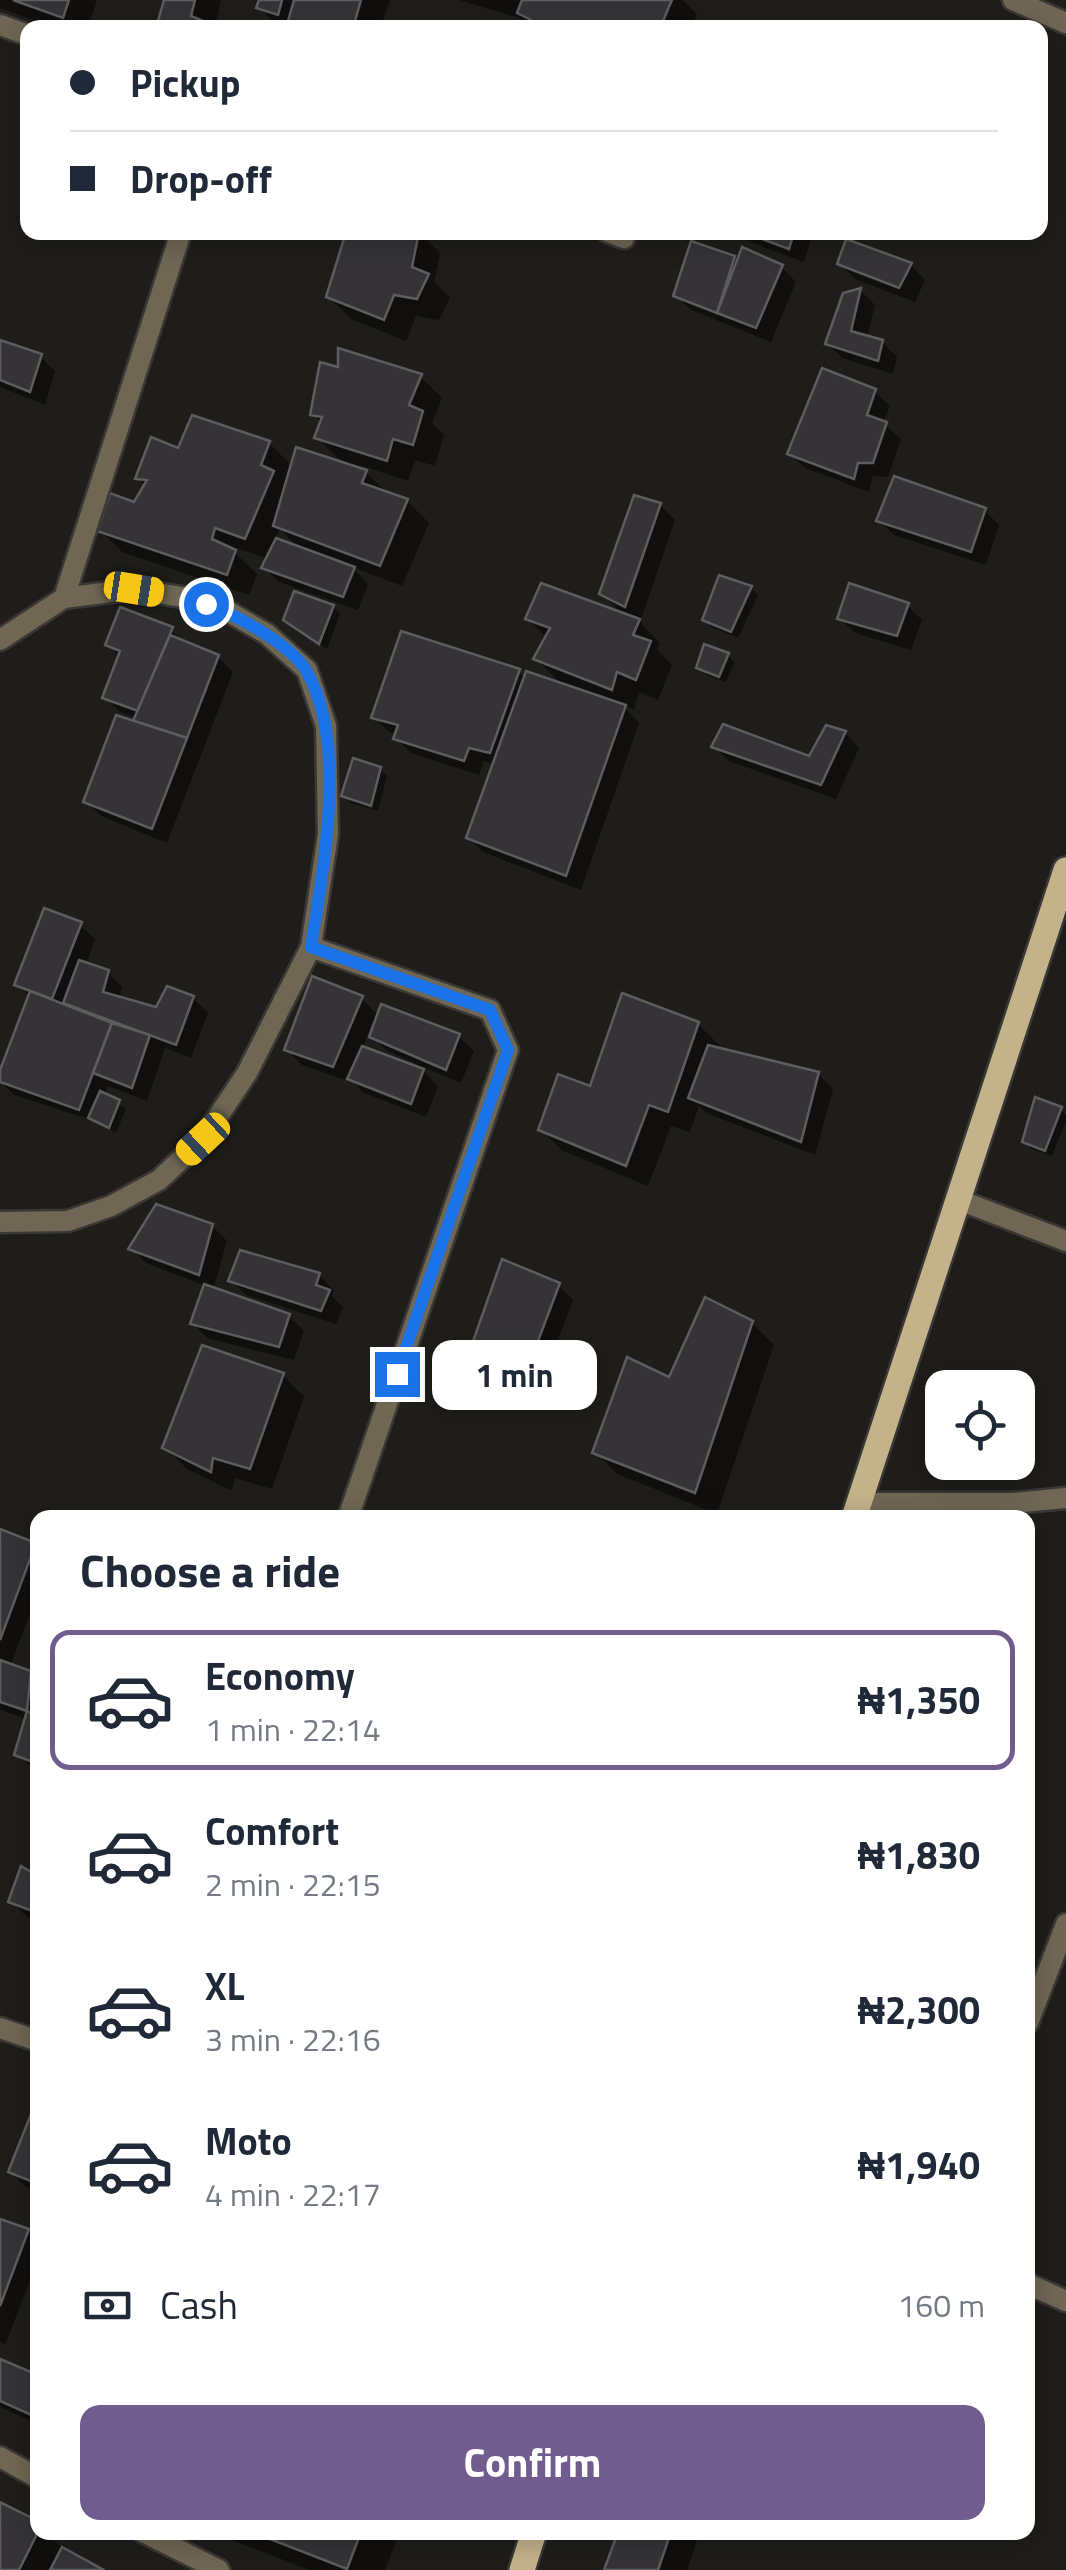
<!DOCTYPE html>
<meta charset="utf-8">
<style>
body{margin:0;font-family:"Titillium Web",sans-serif;background:#f2f2f3;color:#1f2937;height:100vh;display:flex;flex-direction:column;font-size:38px;white-space:nowrap}
*{box-sizing:border-box;margin:0}
p{font-size:32px;color:#747a83}
.icon{flex:none;width:55px;height:55px;fill:none;stroke:currentColor;stroke-width:2;stroke-linecap:round;stroke-linejoin:round}
.map{position:relative;flex:1;overflow:hidden}
.sheet{position:absolute;left:30px;top:1510px;width:1005px;height:1030px;display:flex;flex-direction:column;background:#fff;border-radius:20px;box-shadow:0 5px 25px #0003}
.sheet>*{flex:none}
.banner{position:absolute;left:20px;top:20px;width:1028px;height:220px;border-radius:20px;box-shadow:0 5px 25px #0003;display:grid;align-content:center;height:220px;padding:0 50px;background:#fff}
.fabs{position:absolute;left:925px;top:1370px;display:grid;gap:20px}
.fabs a{display:grid;place-items:center;width:110px;height:110px;border-radius:20px;background:#fff;box-shadow:0 5px 25px #0003;font-size:50px}
.end{position:absolute;width:45px;height:45px;margin:-22px;border:12px solid #1a73e8;background:#fff;box-shadow:0 0 0 5px #fff}
.from{border-radius:50%}
.bubble{position:absolute;height:70px;border-radius:20px;background:#fff;box-shadow:0 5px 25px #0003;font-size:32px;font-weight:700;line-height:70px;text-align:center}
.car{position:absolute;width:30px;height:60px;margin:-30px -15px;border-radius:12px;box-shadow:0 0 8px 2px #0007;background:linear-gradient(#f5c518 24%,#345 0 40%,#f5c518 0 76%,#345 0 86%,#f5c518 0)}
.banner b{display:flex;align-items:center;gap:35px;height:95px;font-size:38px}
.banner b+b{border-top:2px solid #e0e1e3}
.banner i{width:25px;height:25px;background:#1f2937}
ul{padding:0;list-style:none}
li{display:flex;align-items:center;gap:30px;height:140px;margin:0 20px 15px;padding:0 30px;border:5px solid transparent;border-radius:20px}
li div{flex:1}
li b{display:block;font-size:38px}
li em{font-style:normal;font-weight:700}
li.selected{border-color:#715c8f}
li>.icon{width:90px;height:90px;stroke-width:1.5}
h2{padding:0 50px;font-size:45px;line-height:120px}
.pay{display:flex;align-items:center;gap:25px;height:110px;padding:0 50px;font-size:38px}
.pay p{margin-inline-start:auto}
.primary-button{display:flex;gap:20px;margin-top:auto;padding:20px 50px}
.primary-button a{flex:1;height:115px;border-radius:20px;background:#715c8f;color:#fff;font-size:40px;font-weight:700;line-height:115px;text-align:center}
.map>svg:first-child{display:block}
.shadow{fill:#0007;fill-rule:evenodd}
.building{fill:#353336;stroke:#5d5c5e;stroke-width:2.5}
.lines{fill:none;stroke-linecap:round;stroke-linejoin:round}
.minor-casing{stroke:#393835;stroke-width:25}
.primary-casing{stroke:#393835;stroke-width:30}
.minor{stroke:#6f6754;stroke-width:20}
.primary{stroke:#c4b28b;stroke-width:25}
.route{stroke:#1a73e8;stroke-width:12}
</style>
<div class="map">
<svg width="1066" height="2570" viewBox="0 0 1066 2570">
<rect width="100%" height="100%" fill="#1e1d1a"/>
<g class="shadow">
<polygon points="0,0 97,0 88,28 55,28 0,8"/>
<polygon points="166,0 221,0 215,28 158,28"/>
<polygon points="261,0 390,0 381,28 279,28 259,7"/>
<polygon points="459,0 683,0 697,14 691,28 535,28 529,21"/>
<polygon points="349,232 419,232 440,253 434,282 450,298 439,320 416,316 406,341 351,319 329,297"/>
<polygon points="722,232 813,232 804,262"/>
<polygon points="733,258 738,263 781,267 796,282 771,342 691,310 676,295"/>
<polygon points="840,264 911,265 925,280 915,302 855,279"/>
<polygon points="860,290 875,305 867,338 882,342 897,357 893,374 842,358 827,343"/>
<polygon points="0,342 40,356 55,371 45,405 0,387"/>
<path d="M420,376l22,22 -10,25 12,12 -9,31 -20,-6 -7,21 -49,-16 30,30 18,6 22,22 -27,63 -50,-19 16,17 -10,26 -79,-28 -15,-15 4,-8 -31,-11 -2,5 22,21 -8,21 -127,-43 -22,-22 36,-25 10,-19 -8,-8 41,-26 90,-9 24,24 53,-1 -29,-29 5,-14 -9,-9zM280,529l20,20 -25,-9z"/>
<polygon points="875,392 890,406 883,423 901,439 888,477 873,476 869,492 805,468 790,453"/>
<polygon points="660,505 675,520 640,622 660,643 657,650 672,665 658,700 639,692 634,710 622,705 639,723 581,890 483,852 469,837 495,764 484,761 479,775 411,753 396,738 397,734 389,732 374,717 518,671 526,679 564,687 536,659 548,639 528,619 624,616 602,593"/>
<polygon points="984,510 999,525 986,565 894,535 879,521"/>
<polygon points="751,588 758,595 738,638 712,627 705,620"/>
<polygon points="907,605 922,620 911,650 855,633 840,619"/>
<polygon points="333,607 340,614 327,649 293,626"/>
<polygon points="171,630 186,645 218,657 233,672 167,843 101,816 86,801 137,718 120,712 105,697 120,657 108,645"/>
<polygon points="728,655 735,662 726,682 706,675 698,668"/>
<polygon points="845,733 859,748 836,799 729,761 714,746 810,759"/>
<polygon points="380,769 387,776 378,811 351,803 344,796"/>
<polygon points="80,925 95,939 86,965 107,972 122,987 119,999 157,1010 193,998 208,1013 191,1058 165,1048 147,1101 108,1086 104,1096 126,1109 116,1133 95,1121 14,1095 0,1081 31,997 17,984"/>
<path d="M361,998l18,18 80,21 15,14 -13,32 -45,-19 22,22 -12,31 -62,-24 -15,-15 -1,3 -46,-16 -15,-15zM373,1022l4,1 -5,13 15,15 28,12 -2,4 -51,-19z"/>
<polygon points="698,1024 720,1046 719,1050 818,1074 833,1089 815,1155 706,1113 699,1106 690,1132 671,1126 648,1186 563,1151 541,1130 591,1089"/>
<polygon points="1061,1109 1066,1115 1066,1121 1052,1156 1032,1149 1025,1142"/>
<polygon points="212,1226 227,1241 213,1290 289,1316 304,1331 294,1360 207,1338 193,1323 206,1286 146,1263 131,1248"/>
<polygon points="319,1275 334,1290 332,1296 343,1307 336,1324 246,1295 231,1280"/>
<polygon points="558,1285 573,1300 542,1383 489,1362 474,1347"/>
<polygon points="752,1323 774,1345 717,1514 617,1474 595,1452 671,1381"/>
<polygon points="283,1375 304,1397 272,1489 235,1478 232,1491 187,1469 165,1447"/>
<polygon points="0,1531 38,1548 38,1592 10,1667 29,1674 38,1682 38,1772 16,1754 27,1719 0,1710"/>
<polygon points="38,1879 38,1921 26,1916 11,1901"/>
<polygon points="38,2105 38,2191 26,2187 11,2172"/>
<polygon points="0,2221 28,2232 38,2241 38,2260 5,2345 0,2342"/>
<polygon points="0,2361 38,2378 38,2424 0,2407"/>
<polygon points="0,2505 38,2532 47,2532 68,2554 99,2570 0,2570"/>
<polygon points="212,2532 400,2532 385,2570 309,2570"/>
<polygon points="620,2532 700,2532 687,2570 607,2570"/>
</g>
<g class="building">
<polygon points="13,0 69,0 63,18"/>
<polygon points="164,0 195,0 191,16 220,28 156,28"/>
<polygon points="259,0 282,0 278,15 256,8"/>
<polygon points="294,0 361,0 353,28 286,28"/>
<polygon points="522,0 672,0 660,28 547,28 517,13"/>
<polygon points="346,232 419,232 412,267 429,274 417,299 394,295 384,320 326,297"/>
<polygon points="743,232 794,232 789,249"/>
<polygon points="846,239 912,263 899,288 837,264"/>
<polygon points="691,241 735,256 717,313 673,296"/>
<polygon points="742,247 783,265 756,328 717,313"/>
<polygon points="861,288 851,331 883,340 878,361 825,344 843,293"/>
<polygon points="0,340 42,354 30,392 0,380"/>
<polygon points="338,348 422,374 409,405 423,411 413,445 393,439 387,461 314,438 322,417 310,415 320,362 338,367"/>
<polygon points="822,368 876,389 867,415 887,422 873,463 858,463 854,479 787,454"/>
<polygon points="192,415 270,441 261,465 274,471 245,539 215,528 212,539 236,550 227,575 97,531 110,493 134,502 147,480 135,479 151,437 178,448"/>
<polygon points="296,447 367,470 362,483 408,499 380,566 273,526"/>
<polygon points="894,476 986,508 971,552 876,521"/>
<polygon points="634,495 661,503 625,607 599,594"/>
<polygon points="276,538 355,567 343,597 261,568"/>
<polygon points="719,575 752,586 731,632 702,620"/>
<polygon points="541,583 640,619 633,635 651,641 636,680 617,672 612,690 533,659 550,628 525,619"/>
<polygon points="849,583 909,603 897,636 837,619"/>
<polygon points="294,591 334,605 319,644 283,620"/>
<polygon points="120,607 173,627 138,711 102,698 120,651 105,645"/>
<polygon points="401,631 520,669 490,753 469,748 464,761 393,739 398,725 371,718"/>
<polygon points="170,635 219,655 187,738 133,721"/>
<polygon points="704,644 729,653 719,677 696,668"/>
<polygon points="526,671 626,705 566,876 466,838"/>
<polygon points="116,715 187,738 152,829 83,802"/>
<polygon points="723,724 809,756 826,725 846,731 821,785 711,747"/>
<polygon points="353,758 381,767 371,806 341,796"/>
<polygon points="44,908 82,922 52,999 14,985"/>
<polygon points="79,960 109,970 103,992 156,1007 167,986 194,996 176,1045 63,1003"/>
<polygon points="312,976 363,996 333,1067 284,1050"/>
<polygon points="30,991 112,1023 79,1110 0,1082 0,1070"/>
<polygon points="622,993 699,1022 668,1112 649,1105 626,1166 538,1130 558,1074 590,1086"/>
<polygon points="381,1004 460,1034 446,1070 369,1037"/>
<polygon points="112,1023 150,1035 132,1088 93,1073"/>
<polygon points="708,1045 819,1072 801,1142 688,1098"/>
<polygon points="362,1046 424,1069 411,1104 347,1079"/>
<polygon points="100,1091 120,1100 109,1128 88,1118"/>
<polygon points="1035,1097 1062,1107 1045,1151 1022,1142"/>
<polygon points="156,1204 213,1224 199,1275 128,1249"/>
<polygon points="240,1250 320,1273 316,1285 330,1290 321,1311 228,1281"/>
<polygon points="502,1259 560,1283 527,1370 471,1347"/>
<polygon points="204,1284 290,1314 279,1347 190,1324"/>
<polygon points="705,1297 753,1321 695,1493 592,1453 627,1357 669,1377"/>
<polygon points="202,1345 284,1373 250,1469 213,1458 211,1472 162,1448"/>
<polygon points="0,1529 36,1543 0,1640"/>
<polygon points="0,1660 31,1671 27,1711 0,1702"/>
<polygon points="27,1711 38,1715 38,1764 14,1755"/>
<polygon points="21,1866 38,1876 38,1913 8,1902"/>
<polygon points="37,2099 38,2099 38,2184 8,2172"/>
<polygon points="0,2219 29,2229 0,2306"/>
<polygon points="0,2359 38,2375 38,2418 0,2401"/>
<polygon points="0,2502 38,2521 38,2532 19,2570 0,2570"/>
<polygon points="252,2532 361,2532 347,2569"/>
<polygon points="618,2532 671,2532 658,2570 604,2570"/>
<polygon points="62,2547 104,2570 50,2570"/>
</g>
<g class="lines">
<g class="minor-casing">
<g id="minor">
<polyline points="1013,0 1066,23"/>
<polyline points="0,25 28,35"/>
<polyline points="608,232 624,238"/>
<polyline points="64,598 181,232"/>
<polyline points="0,640 64,598 134,589 182,597 229,612 267,634 307,670 326,726 328,834 311,947 247,1073 203,1139 159,1180 111,1206 68,1221 0,1222"/>
<polyline points="311,947 490,1010 508,1050 348,1518"/>
<polyline points="959,1200 1066,1241"/>
<polyline points="859,1503 1014,1503 1066,1498"/>
<polyline points="1028,2023 1066,1924"/>
<polyline points="0,2028 38,2041"/>
<polyline points="1028,2284 1066,2301"/>
<polyline points="0,2457 38,2478"/>
<polyline points="143,2532 219,2570"/>
</g>
</g>
<g class="primary-casing">
<g id="primary">
<polyline points="854,1518 1066,870"/>
<polyline points="522,2570 534,2532"/>
</g>
</g>
<use href="#minor" class="minor"/>
<use href="#primary" class="primary"/>
</g>
<g class="lines">
<path class="route" d="M206,604c29,10 86,41 101,68 41,73 16,196 4,275l179,63 18,40 -111,324"/>
</g>
</svg>
<div class="fabs">
<a><svg class="icon" aria-label="locate" viewBox="0 0 24 24"><circle cx="12" cy="12" r="6"/><path d="M12 2v4M12 18v4M2 12h4M18 12h4"/></svg></a>
</div>
<i class="end from" style="left:206px;top:604px"></i>
<i class="end" style="left:397px;top:1374px"></i>
<div class="bubble" style="left:432px;top:1340px;width:165px">1 min</div>
<i class="car" style="left:134px;top:589px;rotate:99deg"></i>
<i class="car" style="left:203px;top:1139px;rotate:227deg"></i>
<div class="banner">
<b><i class="from"></i>Pickup</b>
<b><i></i>Drop-off</b>
</div>
<section class="sheet">
<h2>Choose a ride</h2>
<ul>
<li class="selected"><svg class="icon" aria-label="car" viewBox="0 0 24 24"><path d="M5 17H2v-5l4-1 3-4h7l3 4 3 1v5h-3M9 17h6M6 11h13"/><circle cx="7" cy="17" r="2"/><circle cx="17" cy="17" r="2"/></svg><div><b>Economy</b><p>1 min · 22:14</p></div><em>₦1,350</em></li>
<li><svg class="icon" aria-label="car" viewBox="0 0 24 24"><path d="M5 17H2v-5l4-1 3-4h7l3 4 3 1v5h-3M9 17h6M6 11h13"/><circle cx="7" cy="17" r="2"/><circle cx="17" cy="17" r="2"/></svg><div><b>Comfort</b><p>2 min · 22:15</p></div><em>₦1,830</em></li>
<li><svg class="icon" aria-label="car" viewBox="0 0 24 24"><path d="M5 17H2v-5l4-1 3-4h7l3 4 3 1v5h-3M9 17h6M6 11h13"/><circle cx="7" cy="17" r="2"/><circle cx="17" cy="17" r="2"/></svg><div><b>XL</b><p>3 min · 22:16</p></div><em>₦2,300</em></li>
<li><svg class="icon" aria-label="car" viewBox="0 0 24 24"><path d="M5 17H2v-5l4-1 3-4h7l3 4 3 1v5h-3M9 17h6M6 11h13"/><circle cx="7" cy="17" r="2"/><circle cx="17" cy="17" r="2"/></svg><div><b>Moto</b><p>4 min · 22:17</p></div><em>₦1,940</em></li>
</ul>
<div class="pay"><svg class="icon" aria-label="cash" viewBox="0 0 24 24"><path d="M3 7h18v10H3z"/><circle cx="12" cy="12" r="2"/></svg>Cash<p>160 m</p></div>
<div class="primary-button"><a>Confirm</a></div>
</section>
</div>
